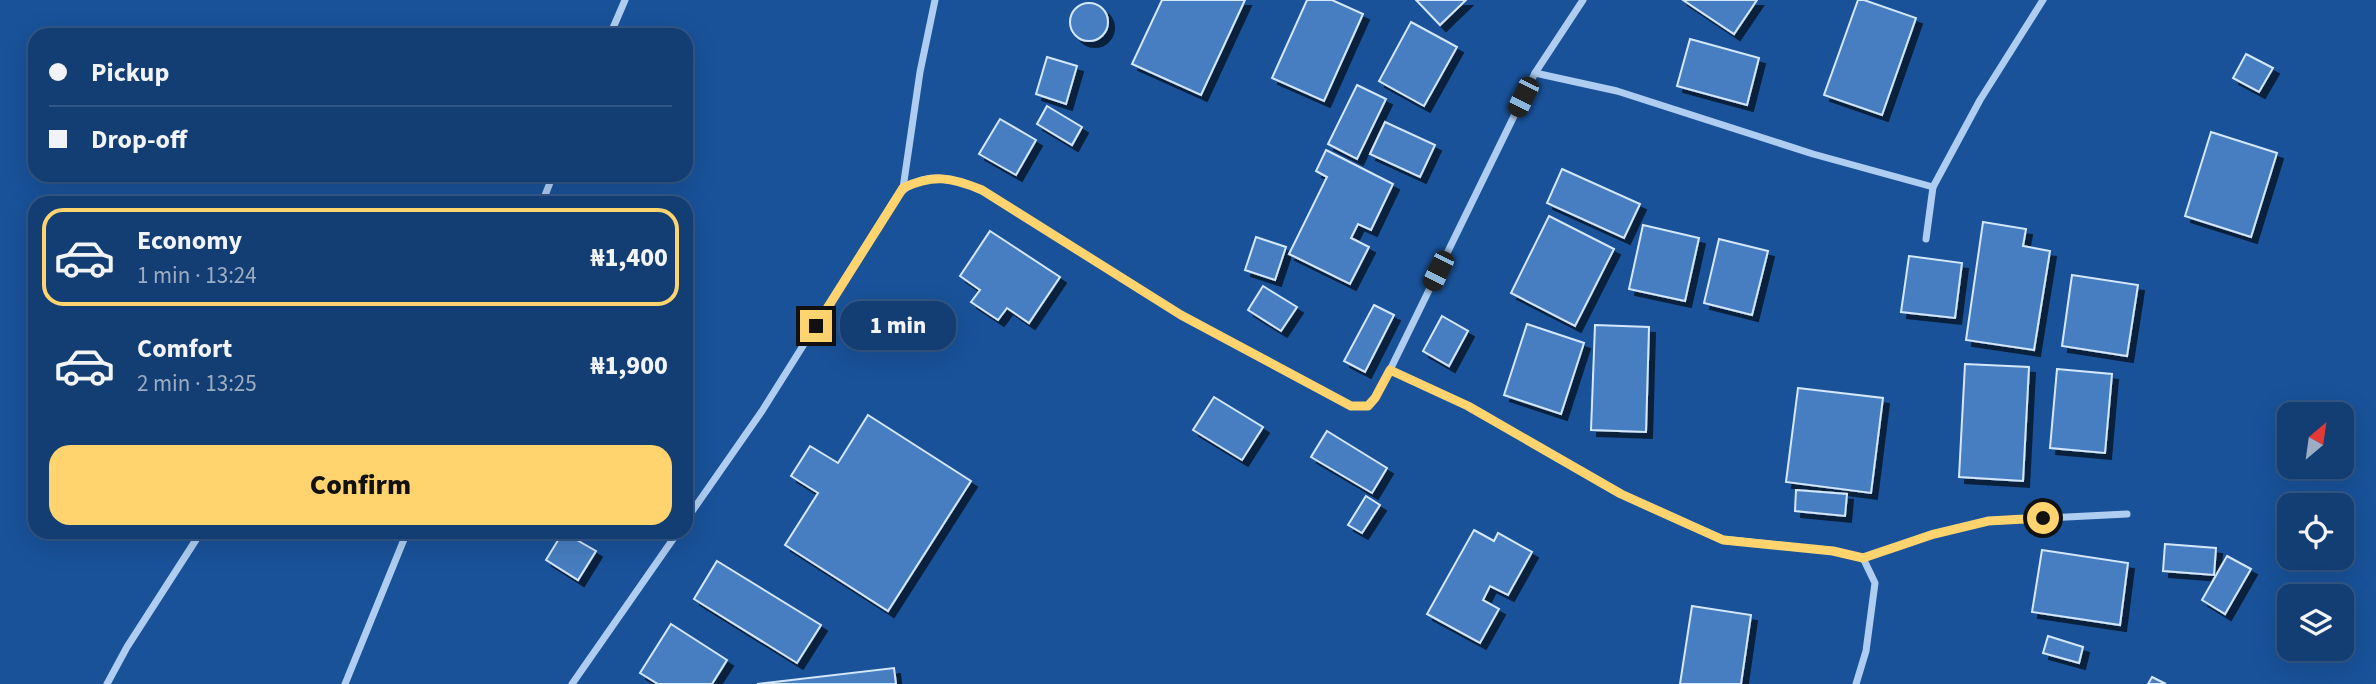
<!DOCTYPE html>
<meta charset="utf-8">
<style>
body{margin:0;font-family:"Source Sans 3",sans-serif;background:#1c4578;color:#f1f3f6;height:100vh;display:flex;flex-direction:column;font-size:26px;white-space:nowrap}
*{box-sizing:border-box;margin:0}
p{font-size:23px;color:#9daec4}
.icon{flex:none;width:38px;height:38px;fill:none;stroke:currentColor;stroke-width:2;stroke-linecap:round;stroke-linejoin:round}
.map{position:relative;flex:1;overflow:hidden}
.drawer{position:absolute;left:28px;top:196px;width:665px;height:343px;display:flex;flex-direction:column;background:#133e73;border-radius:21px;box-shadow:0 7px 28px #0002,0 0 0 2px #325785}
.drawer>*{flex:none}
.guide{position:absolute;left:28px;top:28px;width:665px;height:154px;border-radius:21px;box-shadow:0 7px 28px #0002,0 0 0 2px #325785;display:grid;align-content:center;height:154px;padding:0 21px;background:#133e73}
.needle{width:46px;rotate:29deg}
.controls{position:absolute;left:2277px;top:402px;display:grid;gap:14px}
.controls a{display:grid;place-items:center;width:77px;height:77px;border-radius:14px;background:#133e73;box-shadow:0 7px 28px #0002,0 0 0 2px #325785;font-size:35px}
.end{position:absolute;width:32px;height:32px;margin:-16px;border:9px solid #ffd46e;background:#111;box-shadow:0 0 0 4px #111}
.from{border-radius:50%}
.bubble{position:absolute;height:49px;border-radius:21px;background:#133e73;box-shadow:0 7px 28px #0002,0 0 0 2px #325785;font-size:23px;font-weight:800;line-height:49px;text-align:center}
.car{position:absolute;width:21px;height:42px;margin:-21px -10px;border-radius:9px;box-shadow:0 0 5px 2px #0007;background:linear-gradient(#222 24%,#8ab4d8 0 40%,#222 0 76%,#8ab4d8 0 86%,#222 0)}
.guide b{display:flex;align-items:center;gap:24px;height:66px;font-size:26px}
.guide b+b{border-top:2px solid #325785}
.guide i{width:18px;height:18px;background:#f1f3f6}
ul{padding:12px 0 0;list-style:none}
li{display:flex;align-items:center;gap:21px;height:98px;margin:0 14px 10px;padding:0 7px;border:4px solid transparent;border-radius:21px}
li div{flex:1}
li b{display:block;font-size:26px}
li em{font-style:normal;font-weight:800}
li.active{border-color:#ffd46e}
li>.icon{width:63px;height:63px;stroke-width:1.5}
.action{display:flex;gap:14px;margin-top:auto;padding:14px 21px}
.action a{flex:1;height:80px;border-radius:21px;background:#ffd46e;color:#111;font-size:28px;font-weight:800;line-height:80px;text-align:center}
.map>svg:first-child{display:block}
.building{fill:#467ec1;stroke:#d5e7fc;stroke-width:2;filter:url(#shadow)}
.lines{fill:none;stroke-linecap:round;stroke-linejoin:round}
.street{stroke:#aecdf1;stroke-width:7}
.route{stroke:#ffd46e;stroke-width:9}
</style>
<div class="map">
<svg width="2376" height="684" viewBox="0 0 2376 684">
<defs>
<filter id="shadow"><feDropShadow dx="6" dy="6" stdDeviation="0" flood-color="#0009"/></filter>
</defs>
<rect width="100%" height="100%" fill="#195299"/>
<g class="building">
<polygon points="1162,0 1245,0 1201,95 1132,64"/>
<polygon points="1307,0 1332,0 1363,14 1324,101 1272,78"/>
<polygon points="1416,0 1466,0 1440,25"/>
<polygon points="1683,0 1757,0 1734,34"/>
<polygon points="1858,0 1864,0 1916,18 1882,115 1824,95"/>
<circle cx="1089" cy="22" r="19"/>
<polygon points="1411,22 1457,47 1424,106 1379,81"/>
<polygon points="1690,39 1759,58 1747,105 1677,86"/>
<polygon points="2246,54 2273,68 2259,92 2233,78"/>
<polygon points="1047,57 1077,66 1066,104 1036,94"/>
<polygon points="1357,85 1386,99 1357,159 1328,144"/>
<polygon points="1047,106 1082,127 1072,145 1037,124"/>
<polygon points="1000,119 1036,140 1016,175 979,154"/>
<polygon points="1385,122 1435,145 1420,177 1370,154"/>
<polygon points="2211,132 2277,153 2251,237 2185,216"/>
<polygon points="1326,150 1393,184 1371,230 1358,224 1351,238 1369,247 1350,284 1289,254 1327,177 1316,171"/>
<polygon points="1562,169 1640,204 1624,238 1547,203"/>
<polygon points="1549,216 1614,249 1575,326 1511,293"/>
<polygon points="1983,222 2026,229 2023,246 2050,251 2034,350 1966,340"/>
<polygon points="1643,225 1699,238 1685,301 1629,289"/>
<polygon points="990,231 1060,277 1029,323 1007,308 998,320 971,302 980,290 960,276"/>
<polygon points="1256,237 1286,247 1275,280 1245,270"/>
<polygon points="1719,239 1768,251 1752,315 1704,303"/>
<polygon points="1909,256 1962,263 1955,318 1901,312"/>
<polygon points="2072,275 2138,285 2127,356 2062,346"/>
<polygon points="1263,286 1297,307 1281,331 1248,310"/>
<polygon points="1374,305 1394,315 1365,372 1344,361"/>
<polygon points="1442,316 1468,331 1449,366 1423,351"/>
<polygon points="1527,324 1584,343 1561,414 1504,395"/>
<polygon points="1595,325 1649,327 1646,432 1591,430"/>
<polygon points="1965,364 2029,367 2023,481 1959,477"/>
<polygon points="2057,369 2112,374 2105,453 2050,448"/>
<polygon points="1798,388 1883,398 1871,493 1786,482"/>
<polygon points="1214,397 1263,427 1242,460 1193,430"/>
<polygon points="868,415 971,481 888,611 785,545 818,493 791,476 810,446 838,463"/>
<polygon points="1327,431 1387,468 1372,493 1311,457"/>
<polygon points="1796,490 1847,494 1845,516 1795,511"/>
<polygon points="1366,496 1380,505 1362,533 1348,525"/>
<polygon points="1474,530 1494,541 1498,533 1532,552 1508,595 1490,586 1483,600 1499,609 1480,643 1427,614"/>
<polygon points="563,532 596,551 578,580 546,560"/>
<polygon points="2165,544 2216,548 2214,575 2163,571"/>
<polygon points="2042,550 2128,563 2120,625 2032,612"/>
<polygon points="2227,556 2251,569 2225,614 2202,600"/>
<polygon points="717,561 821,625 797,663 694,599"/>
<polygon points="1692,606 1751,615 1741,684 1680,684"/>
<polygon points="671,624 727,660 712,684 658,684 640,673"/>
<polygon points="2048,636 2083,647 2079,663 2043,653"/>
<polygon points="894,668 896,684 757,684"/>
<polygon points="2152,677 2166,684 2148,684"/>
</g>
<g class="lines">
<g class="street">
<polyline points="610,35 625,0"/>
<polyline points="1535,73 1617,91 1813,154 1933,187"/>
<polyline points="903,188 920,72 935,0"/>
<polyline points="542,203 553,175"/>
<polyline points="1926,239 1933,187 1980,100 2043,0"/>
<polyline points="1390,370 1468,406 1621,494 1723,539 1833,551 1863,558 1875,583 1866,651 1856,684"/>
<path d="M686,520l76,-109 132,-210c22,-32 56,-25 88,-11l199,125 170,91h17l7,-8 15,-28 145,-297 48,-73"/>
<polyline points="1863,558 1934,534 1988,521 2127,514"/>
<polyline points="107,684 127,647 201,532"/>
<polyline points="345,684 407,532"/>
<polyline points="572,684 678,532"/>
</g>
</g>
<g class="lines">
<path class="route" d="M816,326l87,-138c30,-14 48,-11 79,2l199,125 170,91h17l7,-8 15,-28 78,36 153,88 102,46 110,11 30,7 71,-24 54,-13 55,-3"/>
</g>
</svg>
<div class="controls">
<a><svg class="needle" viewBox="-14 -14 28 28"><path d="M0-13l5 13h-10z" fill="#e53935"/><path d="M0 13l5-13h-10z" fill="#9daec4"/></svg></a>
<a><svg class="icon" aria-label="locate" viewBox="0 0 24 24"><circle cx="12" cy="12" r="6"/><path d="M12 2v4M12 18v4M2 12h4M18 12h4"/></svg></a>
<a><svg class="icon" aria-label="layers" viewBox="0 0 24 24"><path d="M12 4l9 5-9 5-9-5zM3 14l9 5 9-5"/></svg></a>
</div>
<i class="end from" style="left:2043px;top:518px"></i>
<i class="end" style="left:816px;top:326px"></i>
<div class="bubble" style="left:840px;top:301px;width:116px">1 min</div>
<i class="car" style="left:1523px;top:97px;rotate:206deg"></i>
<i class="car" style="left:1438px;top:271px;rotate:206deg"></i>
<div class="guide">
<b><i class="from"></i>Pickup</b>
<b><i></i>Drop-off</b>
</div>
<section class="drawer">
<ul>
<li class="active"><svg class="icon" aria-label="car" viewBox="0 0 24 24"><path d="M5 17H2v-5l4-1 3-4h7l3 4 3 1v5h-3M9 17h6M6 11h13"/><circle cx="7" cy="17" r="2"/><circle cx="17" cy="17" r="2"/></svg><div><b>Economy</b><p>1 min · 13:24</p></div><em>₦1,400</em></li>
<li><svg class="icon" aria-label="car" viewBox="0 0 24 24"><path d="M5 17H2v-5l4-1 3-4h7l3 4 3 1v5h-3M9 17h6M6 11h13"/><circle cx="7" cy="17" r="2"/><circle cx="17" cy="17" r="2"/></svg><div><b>Comfort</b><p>2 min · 13:25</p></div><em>₦1,900</em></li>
</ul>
<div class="action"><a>Confirm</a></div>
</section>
</div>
